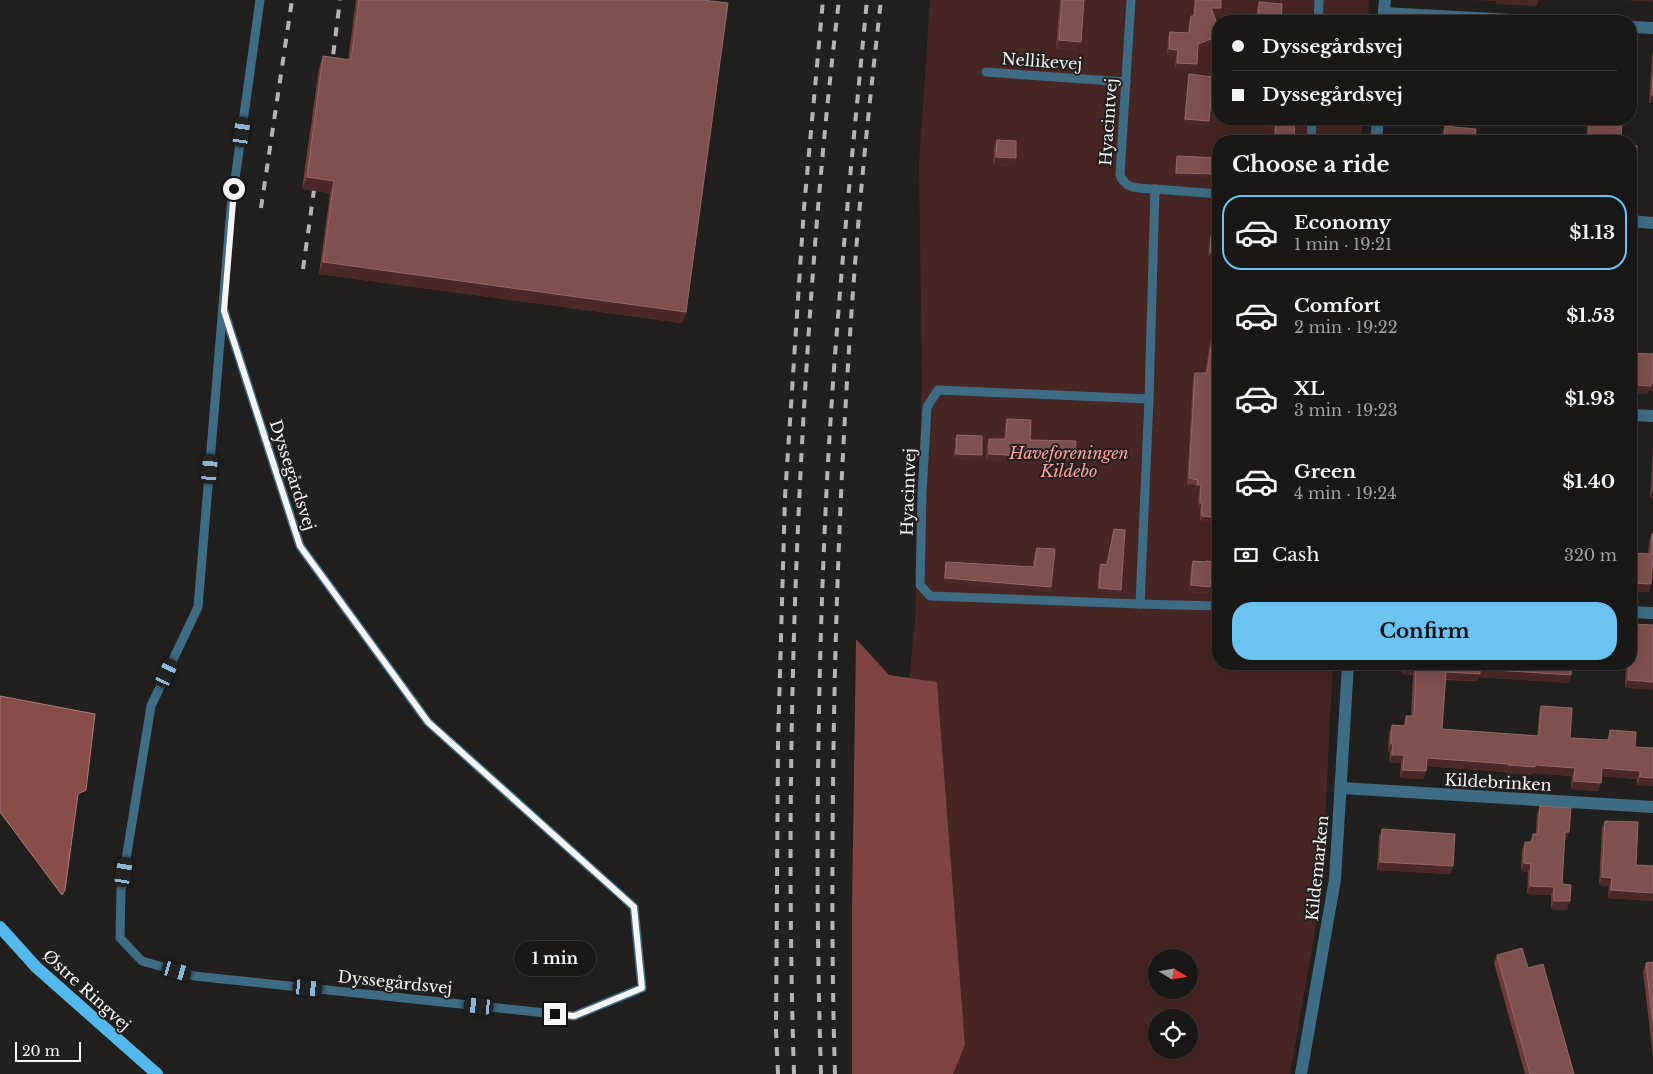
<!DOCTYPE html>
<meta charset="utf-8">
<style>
body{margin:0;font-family:"Libre Baskerville",serif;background:#232020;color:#f1f3f6;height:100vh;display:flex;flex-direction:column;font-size:19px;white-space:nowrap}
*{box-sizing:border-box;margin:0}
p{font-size:16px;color:#9f9fa1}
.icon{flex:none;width:28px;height:28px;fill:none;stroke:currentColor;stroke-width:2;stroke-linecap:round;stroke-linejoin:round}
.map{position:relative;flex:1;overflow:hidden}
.drawer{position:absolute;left:1212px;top:135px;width:425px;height:535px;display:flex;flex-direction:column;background:#1a1717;border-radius:20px;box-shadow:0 5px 20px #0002,0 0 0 1px #383636}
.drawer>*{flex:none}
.top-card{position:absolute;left:1212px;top:15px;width:425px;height:110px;border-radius:20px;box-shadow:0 5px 20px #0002,0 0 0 1px #383636;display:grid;align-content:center;height:110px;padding:0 20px;background:#1a1717}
.needle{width:32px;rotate:101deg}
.controls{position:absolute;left:1148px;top:949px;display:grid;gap:10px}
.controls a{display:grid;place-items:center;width:50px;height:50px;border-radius:50%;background:#1a1717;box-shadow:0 5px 20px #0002,0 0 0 1px #383636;font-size:25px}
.scale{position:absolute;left:15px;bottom:12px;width:66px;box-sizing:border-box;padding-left:5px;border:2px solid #f6f4f4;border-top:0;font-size:14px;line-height:18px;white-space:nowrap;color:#f6f4f4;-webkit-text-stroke:4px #221f1f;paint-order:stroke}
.end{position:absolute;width:22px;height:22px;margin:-11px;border:6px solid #f6f4f4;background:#111;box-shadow:0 0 0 2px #111}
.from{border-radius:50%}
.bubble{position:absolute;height:35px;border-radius:18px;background:#1a1717;box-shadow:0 5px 20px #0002,0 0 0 1px #383636;font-size:16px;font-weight:700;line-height:35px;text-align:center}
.car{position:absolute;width:15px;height:30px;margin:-15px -8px;border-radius:6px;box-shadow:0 0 4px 1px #0007;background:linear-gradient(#222 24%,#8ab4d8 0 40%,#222 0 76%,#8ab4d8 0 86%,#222 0)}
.top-card b{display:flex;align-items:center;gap:18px;height:48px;font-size:19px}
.top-card b+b{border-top:1px solid #383636}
.top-card i{width:12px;height:12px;background:#f1f3f6}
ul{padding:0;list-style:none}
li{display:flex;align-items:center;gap:15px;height:75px;margin:0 10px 8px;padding:0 10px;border:2px solid transparent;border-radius:20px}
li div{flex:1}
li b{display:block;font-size:19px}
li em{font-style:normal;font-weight:700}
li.current{border-color:#6bc3f2}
li>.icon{width:45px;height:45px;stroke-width:1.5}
h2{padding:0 20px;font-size:22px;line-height:60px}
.pay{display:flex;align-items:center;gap:12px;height:55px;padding:0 20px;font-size:19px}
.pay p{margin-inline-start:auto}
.action{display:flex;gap:10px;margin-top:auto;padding:10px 20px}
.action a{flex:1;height:58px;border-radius:20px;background:#6bc3f2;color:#111;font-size:20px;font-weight:700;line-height:58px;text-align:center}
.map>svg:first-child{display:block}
.green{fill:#462523;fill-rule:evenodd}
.forest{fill:#7f4441}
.water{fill:#884d49;stroke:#a97f7c}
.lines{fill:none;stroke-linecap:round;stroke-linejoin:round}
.lane{stroke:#3f6c85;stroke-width:9}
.street{stroke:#3f6c85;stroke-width:12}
.primary{stroke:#53b9ed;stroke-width:12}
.rail{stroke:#b5b3b3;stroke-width:4;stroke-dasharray:9 9;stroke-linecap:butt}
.wall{fill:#703c3a}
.shaded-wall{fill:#4b2827}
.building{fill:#7e504e;stroke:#916968}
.route{stroke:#f6f4f4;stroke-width:6}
.labels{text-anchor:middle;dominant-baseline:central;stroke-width:4;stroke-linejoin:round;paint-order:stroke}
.street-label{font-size:16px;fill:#f6f4f4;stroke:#221f1f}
.park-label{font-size:16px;font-style:italic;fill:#fea19b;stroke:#221f1f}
</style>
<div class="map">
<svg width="1653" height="1074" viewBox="0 0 1653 1074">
<rect width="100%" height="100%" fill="#221f1f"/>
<path class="green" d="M930,0h439l-1,21h-149v98h144l-2,22h-142v523h114l-11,214 1,7 -33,189h-337l12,-29 -28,-363 -28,-4 6,-57 7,-244 -3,-212zM1156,958h33v32h-33zM1156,1018h33v32h-33z"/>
<polygon class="forest" points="856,639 889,675 937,682 965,1045 953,1074 852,1074 852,910"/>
<polygon class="water" points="0,696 95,714 86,790 78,794 65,890 62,895 0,812"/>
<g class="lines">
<g class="lane">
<path d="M1131,0l-11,175c5,15 21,13 35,14l-6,210 -9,205 79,2"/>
<polyline points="1318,21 1319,0"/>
<polyline points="986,72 1126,82"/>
<polyline points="1311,141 1312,119"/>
<polyline points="1155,189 1219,194"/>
<polyline points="224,311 300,546 428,722 634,907 642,988 574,1016 194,976 142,961 120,938 121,890 151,706 198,607 231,208 260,0"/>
<polyline points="1140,604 930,596 920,585 922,493 927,407 938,390 1149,399"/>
</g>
<g class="street">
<polyline points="1384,13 1529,21"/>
<polyline points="1383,21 1385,0"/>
<polyline points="1631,27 1653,28"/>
<polyline points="1376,141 1378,119"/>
<polyline points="1631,221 1653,223"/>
<polyline points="1631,415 1653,416"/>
<polyline points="1631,612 1653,613"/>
<polyline points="1342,788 1653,807"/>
<polyline points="1301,1074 1335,879 1348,664"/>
</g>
<polyline class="primary" points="0,927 36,967 157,1074"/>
<g class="rail">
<polyline points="331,72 340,0"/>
<polyline points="261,208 292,0"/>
<polyline points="303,269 316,176"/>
<polyline points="778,1074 776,1030 778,743 785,497 804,208 823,0"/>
<path d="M794,1074c-7,-216 -3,-433 9,-648 8,-142 19,-285 36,-426"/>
<path d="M821,1074c-6,-191 -4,-382 5,-573 8,-167 25,-334 41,-501"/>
<path d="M835,1074c-3,-95 -3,-191 -2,-286 2,-191 10,-383 26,-573 6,-72 14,-143 22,-215"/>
</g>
</g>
<g class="wall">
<polygon points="356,0 702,0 686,312 682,323 319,274 330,193 302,189 319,68 323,56 348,60"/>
<polygon points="1060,0 1084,0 1078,50 1056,48"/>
<polygon points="1194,0 1221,0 1221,8 1219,14 1213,14 1219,41 1198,49 1197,64 1194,69 1175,69 1176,56 1167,55 1168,38 1170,32 1188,33 1189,22 1191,16 1193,16"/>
<polygon points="1259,2 1281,21 1256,21 1257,8"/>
<polygon points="1653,53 1653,103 1649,103 1652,55"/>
<polygon points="1189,74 1209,121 1208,125 1184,123 1188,78"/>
<polygon points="1266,119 1295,119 1294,141 1273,141 1274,129 1265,129"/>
<polygon points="1589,119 1621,141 1586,141 1587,126"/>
<polygon points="1445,126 1475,141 1442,141 1442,134"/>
<polygon points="997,140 1016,158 1013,166 993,165 994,148"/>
<polygon points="1177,156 1219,158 1175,177 1176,160"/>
<polygon points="1211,235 1219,262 1214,262 1214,257 1208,257 1210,239"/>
<polygon points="1215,320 1219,523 1200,522 1200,509 1198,509 1199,490 1195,490 1196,485 1187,484 1193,378 1195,373 1205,373 1213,326"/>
<polygon points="1007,419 1030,440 1073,465 986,460 987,445 989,439 1004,439 1005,425"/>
<polygon points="957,435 980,459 954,458 955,439"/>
<polygon points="1653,448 1653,498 1650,497"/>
<polygon points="1114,529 1121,590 1119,594 1097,593 1099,568 1101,564 1106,564"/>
<polygon points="1652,534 1653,534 1653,564 1649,592 1631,591 1631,553 1648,554 1649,542"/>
<polygon points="1037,548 1051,587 1049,591 944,582 945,566 946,562 1033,567 1035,552"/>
<polygon points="1193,561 1210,586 1208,593 1189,592 1191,567"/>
<polygon points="1653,625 1625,688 1626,664 1631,664"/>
<polygon points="1402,664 1572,664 1569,683 1479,677 1477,681 1446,680 1442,729 1537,736 1539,714 1541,706 1570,738 1607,740 1610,730 1635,747 1653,748 1653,786 1637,785 1637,779 1601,776 1598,791 1571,789 1572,776 1533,773 1532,775 1505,773 1506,772 1426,766 1426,771 1423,779 1400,778 1401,763 1389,762 1390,752 1388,752 1389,733 1392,725 1403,726 1406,716 1411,716 1413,675 1402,674"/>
<polygon points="1540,806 1566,840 1565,840 1562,884 1567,910 1551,909 1551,895 1527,894 1528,872 1521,871 1522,850 1525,842 1530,842 1533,834 1536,834 1537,814"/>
<polygon points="1605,821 1636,865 1653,866 1653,901 1608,898 1609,886 1599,885 1602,828"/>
<polygon points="1382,829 1453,866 1450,874 1377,870 1379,837"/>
<polygon points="1497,955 1528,968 1574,1074 1525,1074 1494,963"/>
<polygon points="1653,962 1653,1057 1643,971 1646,963"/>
</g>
<g class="shaded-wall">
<polygon points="1471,0 1496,0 1495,1"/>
<polygon points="1497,0 1539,0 1537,6 1495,4"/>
<polygon points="1625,0 1653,0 1653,2"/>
<polygon points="1211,8 1221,8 1219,14 1209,14"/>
<polygon points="1219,36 1219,41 1196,50 1198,44"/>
<polygon points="1059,40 1081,42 1078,50 1056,48"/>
<polygon points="1169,49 1178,50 1176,56 1167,55"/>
<polygon points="1177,63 1197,64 1194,69 1175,69"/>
<polygon points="1652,95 1653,95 1653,103 1649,103"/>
<polygon points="1185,119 1209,121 1208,125 1184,123"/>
<polygon points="1267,122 1276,123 1274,129 1265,129"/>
<polygon points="996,157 1016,158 1013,166 993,165"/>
<polygon points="1176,173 1219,174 1219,178 1175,177"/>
<polygon points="307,177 334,181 330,193 302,189"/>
<polygon points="1631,191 1636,191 1633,199 1631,199"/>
<polygon points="1210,253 1216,253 1214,257 1208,257"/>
<polygon points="1215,257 1219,258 1219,262 1214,262"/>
<polygon points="323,262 686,312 682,323 319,274"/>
<polygon points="1651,383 1653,383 1653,391 1649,391 1648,394 1631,393 1631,385"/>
<polygon points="956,454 982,455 980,459 954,458"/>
<polygon points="989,454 1075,459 1073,465 986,460"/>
<polygon points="1197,485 1201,485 1199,490 1195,490"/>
<polygon points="1653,489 1653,498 1650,497"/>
<polygon points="1200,503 1202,503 1200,509 1198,509"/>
<polygon points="1202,516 1219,518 1219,523 1200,522"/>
<polygon points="945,578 1051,587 1049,591 944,582"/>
<polygon points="1211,580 1219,580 1219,587 1209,586"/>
<polygon points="1631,583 1651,584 1649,592 1631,591"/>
<polygon points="1191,585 1210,587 1208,593 1189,592"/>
<polygon points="1099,588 1121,590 1119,594 1097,593"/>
<polygon points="1405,666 1416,667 1413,675 1402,674"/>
<polygon points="1480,669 1571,675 1569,683 1479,677 1477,681 1443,679 1446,672"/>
<polygon points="1628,680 1653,682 1653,690 1625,688"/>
<polygon points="1391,744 1393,744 1390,752 1388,752"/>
<polygon points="1392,755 1404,755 1401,763 1389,762"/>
<polygon points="1427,758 1509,764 1506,772 1424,766"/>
<polygon points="1508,765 1535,765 1575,768 1572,776 1533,773 1532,775 1505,773"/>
<polygon points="1602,768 1640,771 1637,779 1599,776"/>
<polygon points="1403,770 1426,771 1423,779 1400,778"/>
<polygon points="1640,777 1653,778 1653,786 1637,785"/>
<polygon points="1574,781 1601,783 1598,791 1571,789"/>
<polygon points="1565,832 1569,832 1566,840 1562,840"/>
<polygon points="1380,862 1453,866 1450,874 1377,870"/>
<polygon points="1524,863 1531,864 1528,872 1521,871"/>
<polygon points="1602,877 1612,878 1609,886 1599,885"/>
<polygon points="1530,886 1554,887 1551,895 1527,894"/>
<polygon points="1611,890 1653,893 1653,901 1608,898"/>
<polygon points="1554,901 1570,901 1567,910 1551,909"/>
</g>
<g class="building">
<polygon points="359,0 702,0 728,3 686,312 323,262 334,181 307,177 323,56 351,60"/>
<polygon points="1062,0 1084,0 1081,42 1059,40"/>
<polygon points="1196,0 1221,0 1221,8 1211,8 1219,29 1219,36 1198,44 1197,64 1177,63 1178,50 1169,49 1170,32 1189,33 1191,16 1194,16"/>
<polygon points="1259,2 1282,4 1281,21 1258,21"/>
<polygon points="1189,74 1213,77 1209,121 1185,119"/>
<polygon points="1653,76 1653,95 1652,95"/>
<polygon points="1267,119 1295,119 1294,141 1275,141 1276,123 1267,122"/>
<polygon points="1590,119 1622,120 1621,141 1588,141"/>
<polygon points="1445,126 1476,129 1475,141 1444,141"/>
<polygon points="997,140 1016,141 1016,158 996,157"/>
<polygon points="1631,145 1637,146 1636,191 1631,191"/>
<polygon points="1177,156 1219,158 1219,174 1176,173"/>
<polygon points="1211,235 1219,235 1219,258 1215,257 1216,253 1210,253"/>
<polygon points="1215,320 1219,321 1219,518 1202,516 1202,503 1200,503 1201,485 1197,485 1198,480 1189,478 1195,373 1207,373"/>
<polygon points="1631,353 1653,354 1653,383 1651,383 1651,386 1631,385"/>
<polygon points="1007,419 1031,420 1030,440 1076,441 1075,459 989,454 989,439 1006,439"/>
<polygon points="957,435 982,436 982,455 956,454"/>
<polygon points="1114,529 1125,530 1121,590 1099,588 1101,564 1107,565"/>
<polygon points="1652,534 1653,534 1653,555 1651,584 1631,583 1631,553 1651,554"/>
<polygon points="1037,548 1055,549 1051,587 945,578 946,562 1034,567"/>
<polygon points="1193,561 1206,562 1206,561 1219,562 1219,580 1211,580 1210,587 1191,585"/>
<polygon points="1631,624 1653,625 1653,682 1628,680 1629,664 1631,664"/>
<polygon points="1405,664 1572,664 1571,675 1480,669 1480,674 1446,672 1442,729 1539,736 1541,706 1572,708 1570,738 1609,740 1610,730 1636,732 1635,747 1653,748 1653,778 1640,777 1640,771 1602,768 1601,783 1574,781 1575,768 1535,765 1535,767 1508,765 1509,764 1427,758 1426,771 1403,770 1404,755 1392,755 1393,744 1391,744 1392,725 1406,726 1406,716 1414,716 1416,667 1405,666"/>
<polygon points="1540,806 1571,808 1569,832 1565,832 1562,884 1571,885 1570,901 1554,901 1554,887 1530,886 1531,864 1524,863 1525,842 1532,842 1533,834 1538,834"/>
<polygon points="1605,821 1638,822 1636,865 1653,866 1653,893 1611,890 1612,878 1602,877"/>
<polygon points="1382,829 1455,834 1453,866 1380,862"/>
<polygon points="1522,948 1528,968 1543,964 1574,1074 1530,1074 1497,955"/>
<polygon points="1653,962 1653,1024 1646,963"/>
</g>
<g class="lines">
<polyline class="route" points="234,189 224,311 300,546 428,722 634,907 642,988 574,1016 555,1014"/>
</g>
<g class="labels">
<g class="street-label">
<text transform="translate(1042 61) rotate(4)">Nellikevej</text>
<text transform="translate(1108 122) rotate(-86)">Hyacintvej</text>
<text transform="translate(293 475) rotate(72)">Dyssegårdsvej</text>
<text transform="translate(908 492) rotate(-88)">Hyacintvej</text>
<text transform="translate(1498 782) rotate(3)">Kildebrinken</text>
<text transform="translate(1317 868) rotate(-84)">Kildemarken</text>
<text transform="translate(395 982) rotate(6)">Dyssegårdsvej</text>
<text transform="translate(87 990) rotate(42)">Østre Ringvej</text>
</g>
<g class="park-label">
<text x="1069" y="453">Haveforeningen<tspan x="1069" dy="18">Kildebo</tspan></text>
</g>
</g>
</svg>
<div class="controls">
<a><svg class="needle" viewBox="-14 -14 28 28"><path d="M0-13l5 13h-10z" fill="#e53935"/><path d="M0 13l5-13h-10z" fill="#9f9fa1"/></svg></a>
<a><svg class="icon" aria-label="locate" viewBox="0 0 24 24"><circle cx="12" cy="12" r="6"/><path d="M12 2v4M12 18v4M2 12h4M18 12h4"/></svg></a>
</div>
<div class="scale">20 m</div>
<i class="end from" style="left:234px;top:189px"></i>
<i class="end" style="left:555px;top:1014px"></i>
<div class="bubble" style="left:514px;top:941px;width:82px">1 min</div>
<i class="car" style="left:242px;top:132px;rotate:8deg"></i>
<i class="car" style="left:210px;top:469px;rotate:5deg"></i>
<i class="car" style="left:167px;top:673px;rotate:25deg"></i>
<i class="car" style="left:124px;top:872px;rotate:10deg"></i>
<i class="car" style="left:177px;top:971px;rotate:106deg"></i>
<i class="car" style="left:308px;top:988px;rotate:96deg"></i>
<i class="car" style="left:479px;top:1006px;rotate:276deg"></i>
<div class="top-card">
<b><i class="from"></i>Dyssegårdsvej</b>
<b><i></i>Dyssegårdsvej</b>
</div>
<section class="drawer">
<h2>Choose a ride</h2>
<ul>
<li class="current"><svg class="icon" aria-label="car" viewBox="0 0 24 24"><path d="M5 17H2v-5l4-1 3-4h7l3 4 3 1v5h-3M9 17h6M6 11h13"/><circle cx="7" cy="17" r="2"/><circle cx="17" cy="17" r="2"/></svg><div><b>Economy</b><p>1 min · 19:21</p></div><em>$1.13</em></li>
<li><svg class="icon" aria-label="car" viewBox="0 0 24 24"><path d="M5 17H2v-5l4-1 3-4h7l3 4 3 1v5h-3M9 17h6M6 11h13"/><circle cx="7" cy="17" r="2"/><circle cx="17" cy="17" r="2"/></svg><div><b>Comfort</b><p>2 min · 19:22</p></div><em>$1.53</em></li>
<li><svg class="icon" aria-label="car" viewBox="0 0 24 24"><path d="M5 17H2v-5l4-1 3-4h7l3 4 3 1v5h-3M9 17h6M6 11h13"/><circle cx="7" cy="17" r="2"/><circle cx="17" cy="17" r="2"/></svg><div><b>XL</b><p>3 min · 19:23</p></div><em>$1.93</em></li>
<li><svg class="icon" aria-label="car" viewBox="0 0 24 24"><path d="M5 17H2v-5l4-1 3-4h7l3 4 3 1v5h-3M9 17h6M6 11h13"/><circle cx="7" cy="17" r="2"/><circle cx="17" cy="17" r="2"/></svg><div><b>Green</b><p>4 min · 19:24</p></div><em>$1.40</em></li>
</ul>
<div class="pay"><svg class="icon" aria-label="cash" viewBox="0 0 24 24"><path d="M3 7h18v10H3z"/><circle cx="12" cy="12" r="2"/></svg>Cash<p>320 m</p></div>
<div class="action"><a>Confirm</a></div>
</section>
</div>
